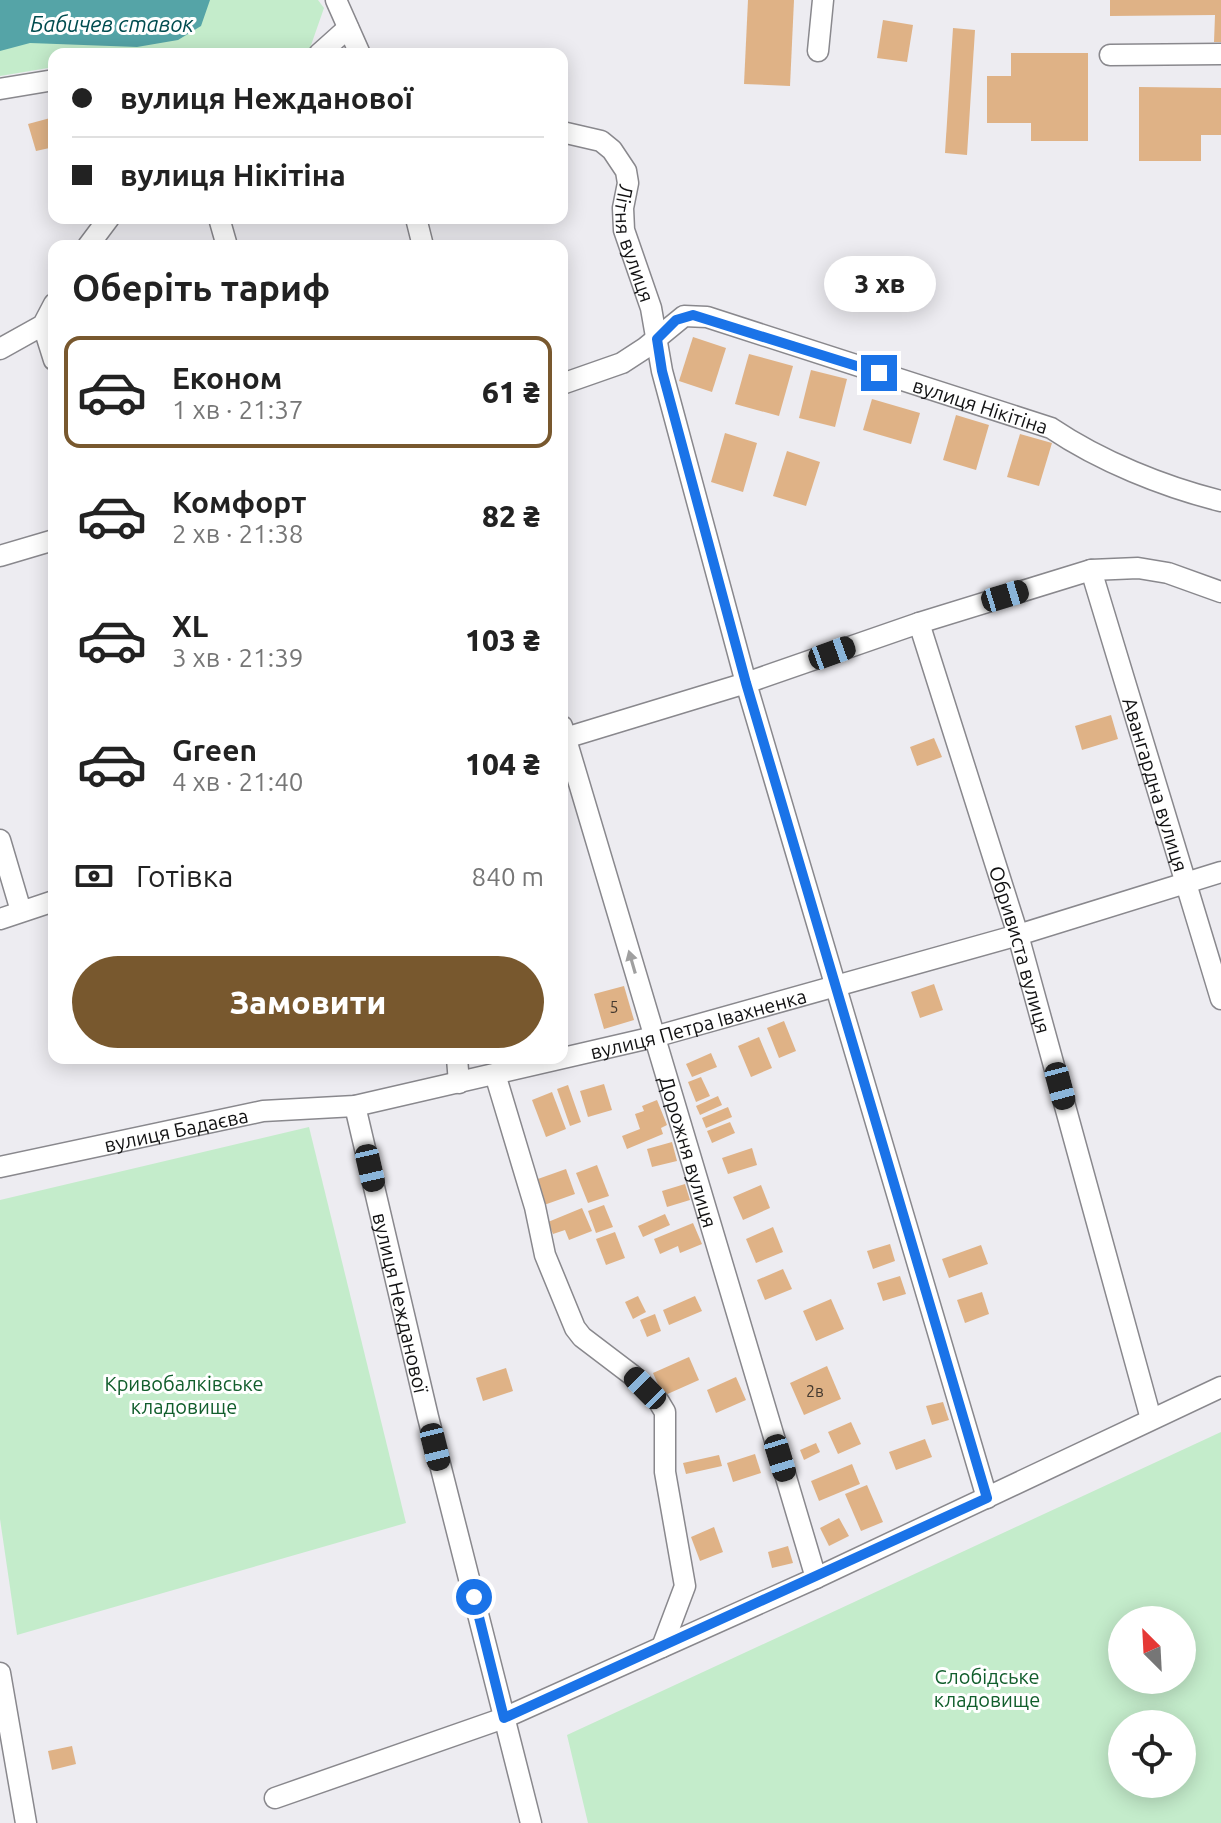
<!DOCTYPE html>
<html lang="uk">
<meta charset="utf-8">
<style>
body{margin:0;font-family:Ubuntu,sans-serif;background:#f6f6f6;color:#222;height:100vh;display:flex;flex-direction:column;font-size:30px;white-space:nowrap}
*{box-sizing:border-box;margin:0}
p{font-size:26px;color:#767676}
.icon{flex:none;width:44px;height:44px;fill:none;stroke:currentColor;stroke-width:2;stroke-linecap:round;stroke-linejoin:round}
.map{position:relative;flex:1;overflow:hidden}
.drawer{position:absolute;left:48px;top:240px;width:520px;height:824px;display:flex;flex-direction:column;background:#fff;border-radius:16px;box-shadow:0 4px 20px #0003}
.drawer>*{flex:none}
.hud{position:absolute;left:48px;top:48px;width:520px;height:176px;border-radius:16px;box-shadow:0 4px 20px #0003;display:grid;align-content:center;height:176px;padding:0 24px;background:#fff}
.needle{width:52px;rotate:336deg}
.buttons{position:absolute;left:1108px;top:1606px;display:grid;gap:16px}
.buttons a{display:grid;place-items:center;width:88px;height:88px;border-radius:50%;background:#fff;box-shadow:0 4px 20px #0003;font-size:40px}
.end{position:absolute;width:36px;height:36px;margin:-18px;border:10px solid #1a73e8;background:#fff;box-shadow:0 0 0 4px #fff}
.from{border-radius:50%}
.bubble{position:absolute;height:56px;border-radius:28px;background:#fff;box-shadow:0 4px 20px #0003;font-size:26px;font-weight:800;line-height:56px;text-align:center}
.car{position:absolute;width:24px;height:48px;margin:-24px -12px;border-radius:10px;box-shadow:0 0 6px 2px #0007;background:linear-gradient(#222 24%,#8ab4d8 0 40%,#222 0 76%,#8ab4d8 0 86%,#222 0)}
.hud b{display:flex;align-items:center;gap:28px;height:76px;font-size:30px}
.hud b+b{border-top:2px solid #e0e0e0}
.hud i{width:20px;height:20px;background:#222}
ul{padding:0;list-style:none}
li{display:flex;align-items:center;gap:24px;height:112px;margin:0 16px 12px;padding:0 8px;border:4px solid transparent;border-radius:16px}
li div{flex:1}
li b{display:block;font-size:30px}
li em{font-style:normal;font-weight:800}
li.on{border-color:#78582e}
li>.icon{width:72px;height:72px;stroke-width:1.5}
h2{padding:0 24px;font-size:36px;line-height:96px}
.pay{display:flex;align-items:center;gap:20px;height:88px;padding:0 24px;font-size:30px}
.pay p{margin-inline-start:auto}
.button{display:flex;gap:16px;margin-top:auto;padding:16px 24px}
.button a{flex:1;height:92px;border-radius:48px;background:#78582e;color:#fff;font-size:32px;font-weight:800;line-height:92px;text-align:center}
.map>svg:first-child{display:block}
.green{fill:#c4eccb;fill-rule:evenodd}
.water{fill:#55a4a7}
.building{fill:#dfb286}
.lines{fill:none;stroke-linecap:round;stroke-linejoin:round}
.minor-casing{stroke:#89888d;stroke-width:23}
.minor{stroke:#fff;stroke-width:20}
.oneway{fill:#a0a0a0}
.route{stroke:#1a73e8;stroke-width:10}
.labels{text-anchor:middle;dominant-baseline:central;stroke-width:6;stroke-linejoin:round;paint-order:stroke}
.number-label{font-size:16px;fill:#44392f}
.street-label{font-size:20px;fill:#111112;stroke:#fff}
.park-label{font-size:20px;fill:#115e2c;stroke:#fff}
.water-label{font-size:22px;font-style:italic;fill:#004c4f;stroke:#fff}
</style>
<div class="map">
<svg width="1221" height="1823" viewBox="0 0 1221 1823">
<rect width="100%" height="100%" fill="#edecf1"/>
<g class="green">
<polygon points="0,0 318,0 324,8 309,51 299,54 54,54 54,67 0,76"/>
<polygon points="309,1127 406,1523 17,1635 0,1519 0,1200"/>
<path d="M1221,1432v391h-633l-21,-88zM1122,1620h60v60h-60zM1122,1724h60v60h-60z"/>
</g>
<polygon class="water" points="0,0 210,0 201,26 178,40 137,47 30,43 0,51"/>
<g class="building">
<polygon points="748,0 794,0 790,86 744,84"/>
<polygon points="1110,0 1221,0 1221,42 1214,42 1215,15 1110,16"/>
<polygon points="883,20 913,25 907,62 877,58"/>
<polygon points="953,28 975,30 967,155 945,153"/>
<polygon points="1011,53 1088,53 1088,141 1031,141 1031,123 987,123 987,76 1011,76"/>
<polygon points="1139,87 1221,88 1221,135 1201,135 1201,161 1139,161"/>
<polygon points="54,117 54,147 36,151 28,124"/>
<polygon points="693,337 726,348 712,392 679,381"/>
<polygon points="749,354 793,366 779,416 735,404"/>
<polygon points="811,370 847,379 835,427 799,418"/>
<polygon points="872,399 920,413 911,444 863,430"/>
<polygon points="956,415 989,425 976,470 943,460"/>
<polygon points="725,433 757,443 743,492 711,482"/>
<polygon points="1020,434 1052,443 1039,486 1007,477"/>
<polygon points="787,451 820,462 806,506 773,496"/>
<polygon points="1111,715 1118,739 1082,750 1075,726"/>
<polygon points="934,738 942,757 917,766 910,747"/>
<polygon points="934,984 943,1010 920,1018 911,992"/>
<polygon points="624,986 634,1020 604,1029 594,994"/>
<polygon points="784,1021 796,1051 779,1058 767,1028"/>
<polygon points="759,1037 772,1068 751,1077 738,1046"/>
<polygon points="711,1053 717,1067 692,1077 686,1064"/>
<polygon points="701,1077 710,1096 696,1102 688,1082"/>
<polygon points="604,1084 612,1110 588,1117 580,1091"/>
<polygon points="568,1085 581,1122 570,1126 557,1089"/>
<polygon points="552,1092 566,1129 546,1137 532,1100"/>
<polygon points="718,1096 722,1105 700,1115 696,1106"/>
<polygon points="657,1100 667,1125 661,1128 663,1134 627,1149 622,1136 640,1129 635,1114 644,1111 642,1106"/>
<polygon points="728,1107 732,1117 706,1128 702,1118"/>
<polygon points="730,1122 735,1133 712,1143 707,1131"/>
<polygon points="672,1142 677,1161 652,1167 647,1149"/>
<polygon points="752,1148 757,1165 728,1174 722,1158"/>
<polygon points="597,1165 609,1196 588,1203 576,1173"/>
<polygon points="566,1169 575,1194 544,1205 535,1180"/>
<polygon points="685,1184 690,1200 667,1207 662,1191"/>
<polygon points="761,1185 770,1208 743,1220 733,1197"/>
<polygon points="604,1205 613,1227 596,1233 588,1211"/>
<polygon points="582,1208 592,1231 569,1240 565,1230 553,1234 548,1222"/>
<polygon points="665,1214 670,1225 643,1237 638,1226"/>
<polygon points="693,1223 702,1244 680,1253 678,1246 660,1254 654,1239"/>
<polygon points="773,1227 783,1252 756,1263 746,1239"/>
<polygon points="615,1232 625,1258 606,1265 596,1239"/>
<polygon points="890,1244 895,1261 873,1269 867,1251"/>
<polygon points="981,1245 988,1264 949,1278 942,1259"/>
<polygon points="783,1269 792,1289 765,1300 757,1280"/>
<polygon points="900,1276 906,1294 883,1301 877,1283"/>
<polygon points="982,1292 989,1314 965,1323 957,1300"/>
<polygon points="638,1296 646,1312 633,1319 625,1302"/>
<polygon points="695,1296 702,1311 669,1325 663,1310"/>
<polygon points="831,1299 844,1329 816,1341 803,1311"/>
<polygon points="655,1314 661,1331 647,1337 640,1320"/>
<polygon points="689,1357 699,1380 663,1396 653,1373"/>
<polygon points="827,1366 841,1399 804,1415 790,1383"/>
<polygon points="506,1368 513,1391 483,1401 476,1378"/>
<polygon points="736,1377 746,1400 716,1413 707,1390"/>
<polygon points="943,1402 949,1420 932,1425 926,1406"/>
<polygon points="851,1422 861,1444 838,1454 828,1432"/>
<polygon points="925,1439 932,1457 896,1470 889,1452"/>
<polygon points="816,1443 820,1452 804,1460 800,1450"/>
<polygon points="755,1454 761,1473 733,1482 727,1463"/>
<polygon points="719,1455 722,1466 686,1474 683,1463"/>
<polygon points="852,1464 860,1484 819,1501 811,1481"/>
<polygon points="867,1485 883,1522 861,1531 845,1494"/>
<polygon points="839,1518 849,1536 829,1546 820,1528"/>
<polygon points="714,1527 723,1552 700,1561 691,1537"/>
<polygon points="788,1546 793,1563 772,1568 768,1552"/>
<polygon points="72,1746 76,1764 52,1770 48,1751"/>
</g>
<g class="lines">
<g class="minor-casing">
<g id="minor">
<polyline points="336,0 360,54"/>
<polyline points="818,51 823,0"/>
<polyline points="319,54 348,28"/>
<polyline points="1110,55 1221,54"/>
<polyline points="0,89 54,80"/>
<path id="s1" d="M562,132l39,9 11,9 14,21 2,12 -5,25 1,22 27,78 11,63 84,312 241,815"/>
<polyline points="219,218 227,246"/>
<polyline points="416,218 423,246"/>
<polyline points="88,246 109,218"/>
<polyline points="43,325 54,360"/>
<polyline points="0,349 43,325 54,304"/>
<path id="s2" d="M562,384l60,-21 23,-15 39,-32 23,1 344,111c49,33 113,59 170,73"/>
<polyline points="0,556 54,540"/>
<path id="s3" d="M1091,570l130,429"/>
<path id="s4" d="M919,623l99,312 133,484"/>
<path id="s5" d="M562,726l254,852"/>
<polyline points="562,739 746,683 919,623 1091,570 1138,568 1168,573 1221,592"/>
<polyline points="0,840 21,911"/>
<polyline points="0,919 54,901"/>
<polyline points="457,1058 459,1083"/>
<polyline points="495,1074 535,1207 545,1255 575,1328 582,1337 632,1375 659,1402 665,1412 665,1472 685,1586 662,1647"/>
<path id="s6" d="M355,1106l73,311 103,406"/>
<path id="s7" d="M0,1167l263,-56 92,-5 299,-69 364,-102 203,-63"/>
<polyline points="0,1673 26,1823"/>
<polyline points="275,1798 504,1718 816,1578 1221,1387"/>
</g>
</g>
<use href="#minor" class="minor"/>
</g>
<defs><path id="oneway-solid" d="M-6-.8H1V-3.2L6.5 0L1 3.2V.8H-6Z" transform="scale(2)"/></defs>
<use class="oneway" href="#oneway-solid" transform="translate(632 962) rotate(-106)"/>
<g class="lines">
<polyline class="route" points="474,1597 504,1718 987,1498 746,683 662,371 657,339 676,320 693,315 879,373"/>
</g>
<g class="labels">
<g class="number-label">
<text x="614" y="1007">5</text>
<text x="815" y="1391">2в</text>
</g>
<g class="street-label">
<text stroke="none"><textPath href="#s1" startOffset="154">Літня вулиця</textPath></text>
<text stroke="none"><textPath href="#s2" startOffset="452">вулиця Нікітіна</textPath></text>
<text stroke="none"><textPath href="#s3" startOffset="224">Авангардна вулиця</textPath></text>
<text stroke="none"><textPath href="#s4" startOffset="342">Обривиста вулиця</textPath></text>
<text stroke="none"><textPath href="#s7" startOffset="714">вулиця Петра Івахненка</textPath></text>
<text stroke="none"><textPath href="#s7" startOffset="180">вулиця Бадаєва</textPath></text>
<text stroke="none"><textPath href="#s5" startOffset="444">Дорожня вулиця</textPath></text>
<text stroke="none"><textPath href="#s6" startOffset="202">вулиця Нежданової</textPath></text>
</g>
<g class="park-label">
<text x="184" y="1383">Кривобалківське<tspan x="184" dy="23">кладовище</tspan></text>
<text x="987" y="1676">Слобідське<tspan x="987" dy="23">кладовище</tspan></text>
</g>
<g class="water-label">
<text x="112" y="23">Бабичев ставок</text>
</g>
</g>
</svg>
<div class="buttons">
<a><svg class="needle" viewBox="-14 -14 28 28"><path d="M0-13l5 13h-10z" fill="#e53935"/><path d="M0 13l5-13h-10z" fill="#767676"/></svg></a>
<a><svg class="icon" aria-label="locate" viewBox="0 0 24 24"><circle cx="12" cy="12" r="6"/><path d="M12 2v4M12 18v4M2 12h4M18 12h4"/></svg></a>
</div>
<i class="end from" style="left:474px;top:1597px"></i>
<i class="end" style="left:879px;top:373px"></i>
<div class="bubble" style="left:824px;top:256px;width:112px">3 хв</div>
<i class="car" style="left:1005px;top:596px;rotate:73deg"></i>
<i class="car" style="left:832px;top:653px;rotate:70deg"></i>
<i class="car" style="left:1060px;top:1086px;rotate:165deg"></i>
<i class="car" style="left:370px;top:1168px;rotate:167deg"></i>
<i class="car" style="left:645px;top:1388px;rotate:315deg"></i>
<i class="car" style="left:435px;top:1447px;rotate:166deg"></i>
<i class="car" style="left:780px;top:1458px;rotate:163deg"></i>
<div class="hud">
<b><i class="from"></i>вулиця Нежданової</b>
<b><i></i>вулиця Нікітіна</b>
</div>
<section class="drawer">
<h2>Оберіть тариф</h2>
<ul>
<li class="on"><svg class="icon" aria-label="car" viewBox="0 0 24 24"><path d="M5 17H2v-5l4-1 3-4h7l3 4 3 1v5h-3M9 17h6M6 11h13"/><circle cx="7" cy="17" r="2"/><circle cx="17" cy="17" r="2"/></svg><div><b>Економ</b><p>1 хв · 21:37</p></div><em>61 ₴</em></li>
<li><svg class="icon" aria-label="car" viewBox="0 0 24 24"><path d="M5 17H2v-5l4-1 3-4h7l3 4 3 1v5h-3M9 17h6M6 11h13"/><circle cx="7" cy="17" r="2"/><circle cx="17" cy="17" r="2"/></svg><div><b>Комфорт</b><p>2 хв · 21:38</p></div><em>82 ₴</em></li>
<li><svg class="icon" aria-label="car" viewBox="0 0 24 24"><path d="M5 17H2v-5l4-1 3-4h7l3 4 3 1v5h-3M9 17h6M6 11h13"/><circle cx="7" cy="17" r="2"/><circle cx="17" cy="17" r="2"/></svg><div><b>XL</b><p>3 хв · 21:39</p></div><em>103 ₴</em></li>
<li><svg class="icon" aria-label="car" viewBox="0 0 24 24"><path d="M5 17H2v-5l4-1 3-4h7l3 4 3 1v5h-3M9 17h6M6 11h13"/><circle cx="7" cy="17" r="2"/><circle cx="17" cy="17" r="2"/></svg><div><b>Green</b><p>4 хв · 21:40</p></div><em>104 ₴</em></li>
</ul>
<div class="pay"><svg class="icon" aria-label="cash" viewBox="0 0 24 24"><path d="M3 7h18v10H3z"/><circle cx="12" cy="12" r="2"/></svg>Готівка<p>840 m</p></div>
<div class="button"><a>Замовити</a></div>
</section>
</div>
